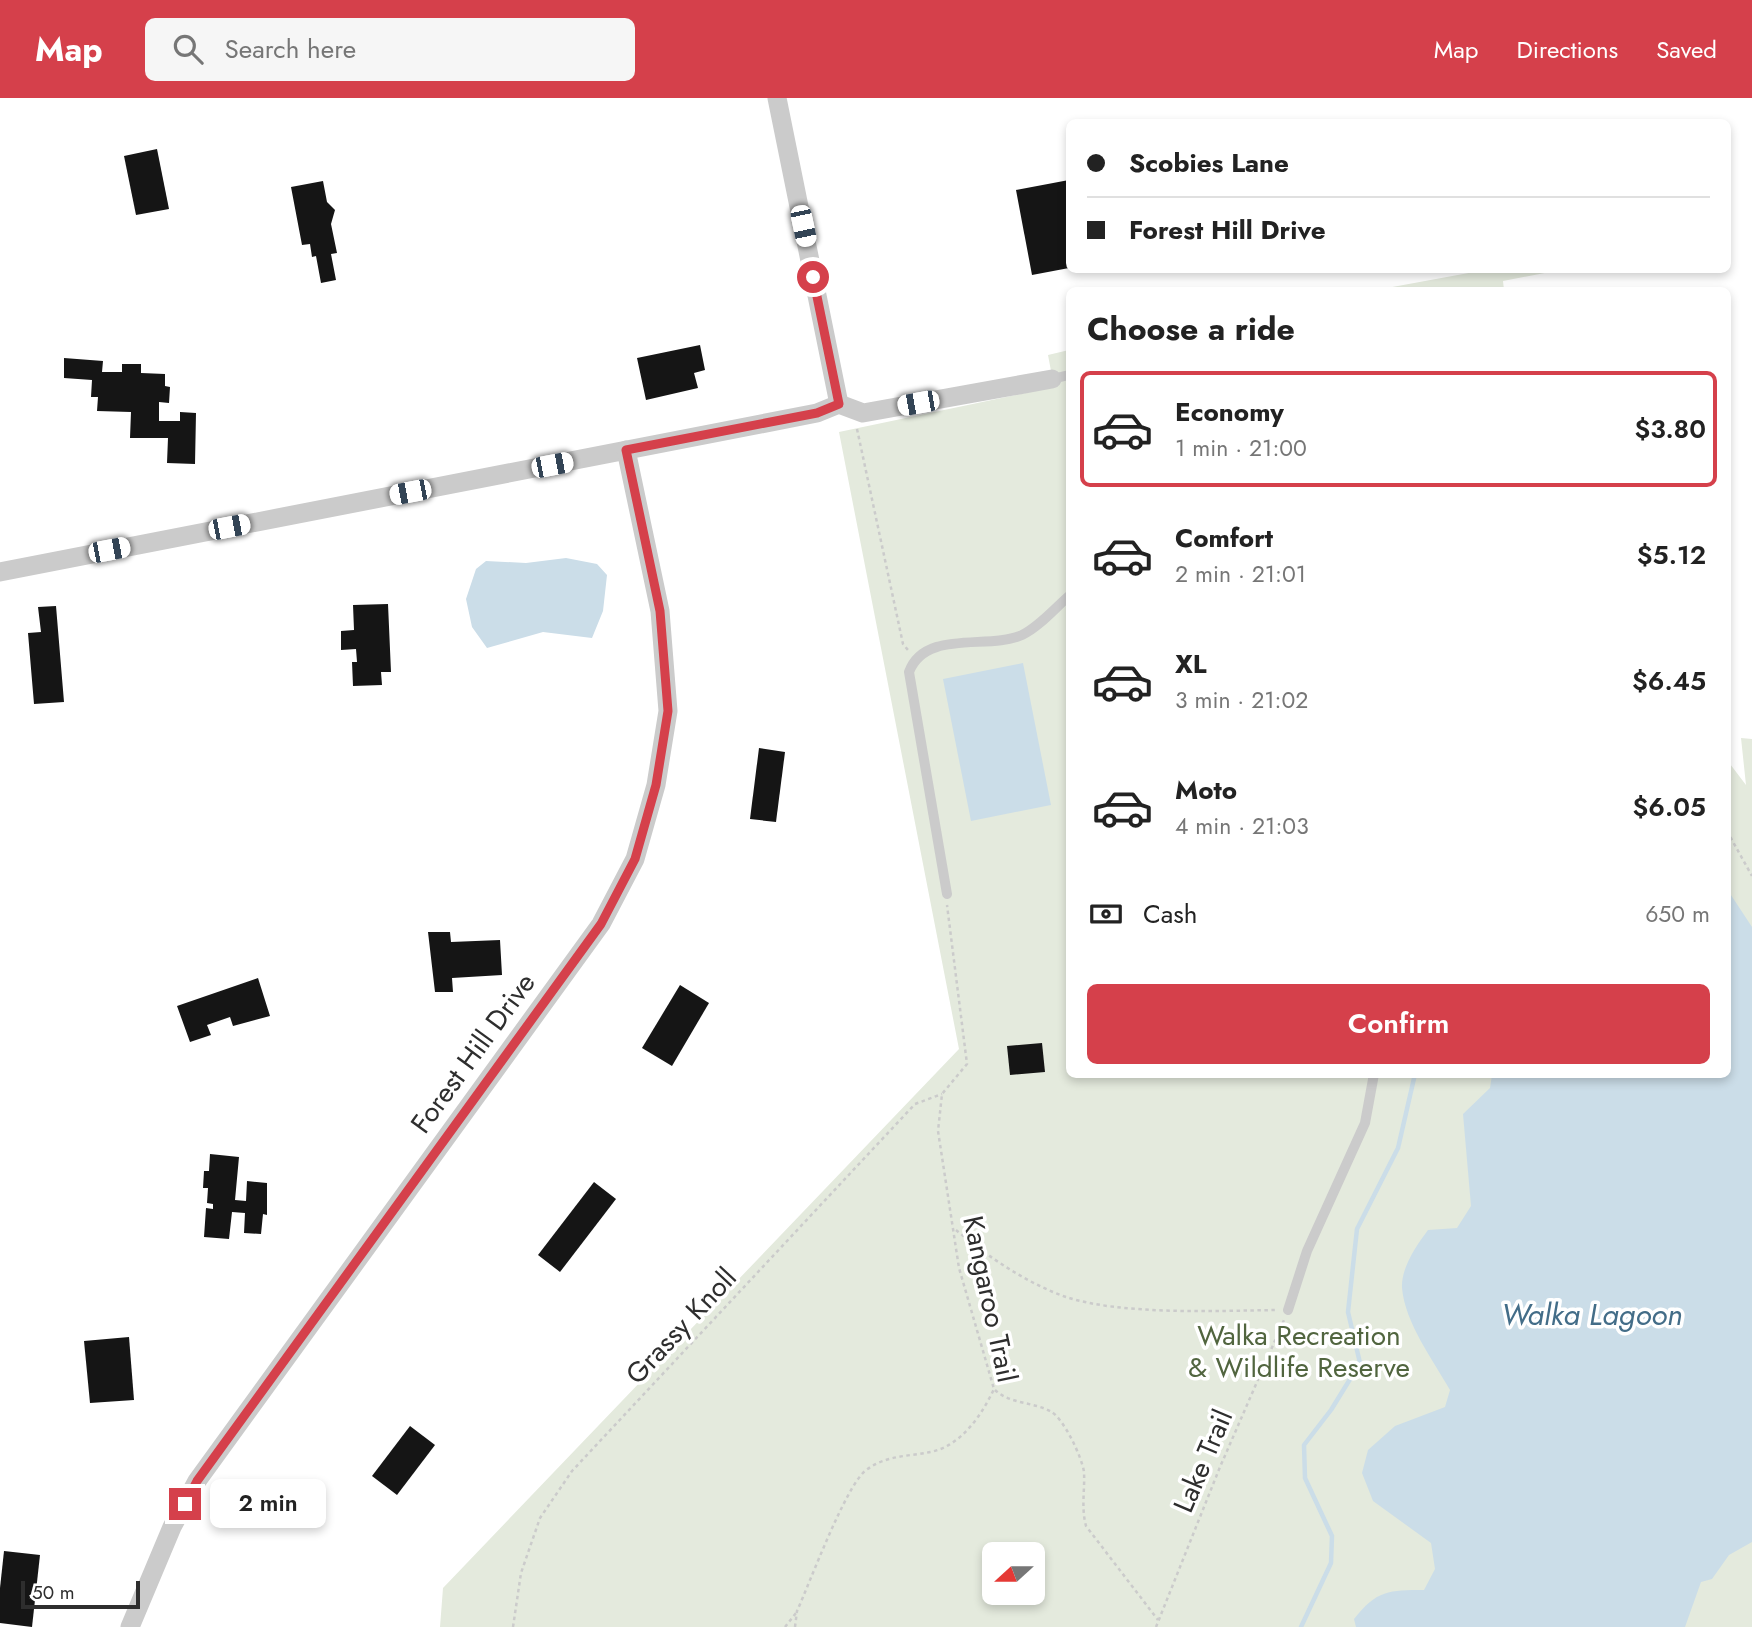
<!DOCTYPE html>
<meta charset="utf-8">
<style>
body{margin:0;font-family:Jost,sans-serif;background:#f6f6f6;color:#222;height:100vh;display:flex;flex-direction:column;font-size:26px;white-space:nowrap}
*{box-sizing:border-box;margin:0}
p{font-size:23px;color:#767676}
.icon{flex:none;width:38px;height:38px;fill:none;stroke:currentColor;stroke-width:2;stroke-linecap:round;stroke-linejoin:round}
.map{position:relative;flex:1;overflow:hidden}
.panel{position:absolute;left:1066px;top:189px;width:665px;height:791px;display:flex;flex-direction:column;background:#fff;border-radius:10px;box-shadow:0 4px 10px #0003}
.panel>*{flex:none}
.guide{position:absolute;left:1066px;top:21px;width:665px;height:154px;border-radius:10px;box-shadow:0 4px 10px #0003;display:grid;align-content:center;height:154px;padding:0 21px;background:#fff}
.needle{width:46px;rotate:249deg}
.controls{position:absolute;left:982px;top:1444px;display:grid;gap:14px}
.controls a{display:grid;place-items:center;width:63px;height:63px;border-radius:10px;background:#fff;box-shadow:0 4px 10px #0003;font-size:35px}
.scale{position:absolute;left:21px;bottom:18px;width:119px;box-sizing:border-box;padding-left:7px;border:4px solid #2e2e2e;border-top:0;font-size:19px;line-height:24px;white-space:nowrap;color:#2e2e2e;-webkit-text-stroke:5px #fff;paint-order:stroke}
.end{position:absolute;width:32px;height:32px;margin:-16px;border:9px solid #d5404b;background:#fff;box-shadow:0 0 0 4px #fff}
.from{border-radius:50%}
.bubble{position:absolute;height:49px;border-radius:10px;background:#fff;box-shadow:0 4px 10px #0003;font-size:23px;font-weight:600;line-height:49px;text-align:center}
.car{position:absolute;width:21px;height:42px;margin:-21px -10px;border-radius:9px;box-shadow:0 0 5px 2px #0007;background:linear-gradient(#fff 24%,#345 0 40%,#fff 0 76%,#345 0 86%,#fff 0)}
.guide b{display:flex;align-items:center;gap:24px;height:66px;font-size:26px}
.guide b+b{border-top:2px solid #e0e0e0}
.guide i{width:18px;height:18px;background:#222}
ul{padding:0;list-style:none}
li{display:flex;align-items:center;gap:21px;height:116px;margin:0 14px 10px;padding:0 7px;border:4px solid transparent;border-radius:10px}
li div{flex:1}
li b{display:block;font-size:26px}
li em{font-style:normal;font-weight:600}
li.active{border-color:#d5404b}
li>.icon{width:63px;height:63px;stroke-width:1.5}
h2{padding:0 21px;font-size:32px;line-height:84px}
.pay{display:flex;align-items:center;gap:18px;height:77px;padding:0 21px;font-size:26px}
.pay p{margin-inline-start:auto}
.cta{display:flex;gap:14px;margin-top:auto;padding:14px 21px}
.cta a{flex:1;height:80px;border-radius:10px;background:#d5404b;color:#fff;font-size:28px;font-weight:600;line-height:80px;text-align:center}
header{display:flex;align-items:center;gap:42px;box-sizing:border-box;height:98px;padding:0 35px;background:#d5404b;color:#fff}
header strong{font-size:33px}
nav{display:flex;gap:38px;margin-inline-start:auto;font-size:24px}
.search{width:490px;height:63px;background:#f6f6f6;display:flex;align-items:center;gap:18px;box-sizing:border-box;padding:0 24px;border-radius:10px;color:#767676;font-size:26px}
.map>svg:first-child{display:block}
.green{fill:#e4eadd;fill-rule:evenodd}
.water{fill:#cbdde8}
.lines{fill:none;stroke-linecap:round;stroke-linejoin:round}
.stream{stroke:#cbdde8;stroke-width:4.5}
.building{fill:#151515}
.path{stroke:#cbcbcb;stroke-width:2.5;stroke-dasharray:3.5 3.5;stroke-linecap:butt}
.lane{stroke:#cbcbcb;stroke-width:10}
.street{stroke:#cbcbcb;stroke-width:19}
.route{stroke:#d5404b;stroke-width:9}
.labels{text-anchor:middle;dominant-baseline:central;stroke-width:7;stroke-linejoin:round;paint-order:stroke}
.street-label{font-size:28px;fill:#2e2e2e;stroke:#fff}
.park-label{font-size:28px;fill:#51653f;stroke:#fff}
.water-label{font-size:30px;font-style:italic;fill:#436d88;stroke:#fff}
</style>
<header>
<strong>Map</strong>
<div class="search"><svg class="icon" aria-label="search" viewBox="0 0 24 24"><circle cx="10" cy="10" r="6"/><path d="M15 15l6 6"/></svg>Search here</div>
<nav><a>Map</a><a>Directions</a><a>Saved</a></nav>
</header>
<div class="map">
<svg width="1752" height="1529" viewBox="0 0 1752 1529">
<rect width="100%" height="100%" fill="#fff"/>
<g class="green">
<polygon points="1485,172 1560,172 1503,183 1504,192 1376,192"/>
<path d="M1069,252v724h658v-314l19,25 -5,-47 11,1v888h-1312l3,-39 516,-539 -120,-617 215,-45 -6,-32zM994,1456h38v38h-38z"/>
</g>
<g class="water">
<polygon points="566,460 597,466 607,477 603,513 592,540 543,534 487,550 472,529 466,501 476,471 486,463 526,465"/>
<polygon points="1023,565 1051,707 971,723 943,581"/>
<path d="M1727,791l25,38v615l-23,13 -17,24 -11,3 -16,45h-329l-2,-8c23,-29 35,-29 70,-29l11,-21 -4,-26 -58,-42 -11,-28 6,-23 27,-24 50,-19 5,-17c-17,-30 -45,-67 -48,-102 -1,-21 15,-43 26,-58l29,-2 14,-22 -8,-92 27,-26 2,-13 235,-1z"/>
</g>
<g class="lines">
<polyline class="stream" points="1301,1529 1331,1465 1332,1438 1305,1380 1304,1347 1331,1312 1360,1265 1348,1214 1357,1131 1398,1050 1415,976"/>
</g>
<g class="building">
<polygon points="157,51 169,111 136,117 124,58"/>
<polygon points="1069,82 1069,170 1032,177 1016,92"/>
<polygon points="323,83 327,104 335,112 331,126 337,155 331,156 336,182 321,185 316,158 312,159 310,146 302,147 291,89"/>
<polygon points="700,247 705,272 694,275 698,290 646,302 637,260"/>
<polygon points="64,260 103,263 102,274 122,274 122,266 141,266 141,275 165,276 165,288 170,289 169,305 159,304 159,323 180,323 180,314 196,315 195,366 167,365 168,340 130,340 131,314 97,313 98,299 91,299 92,282 64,280"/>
<polygon points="388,506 391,574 381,574 382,587 353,588 352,564 357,564 356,551 341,552 341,533 354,532 353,507"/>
<polygon points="56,508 64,604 34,606 28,535 41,534 38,509"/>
<polygon points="759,650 785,654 776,724 750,721"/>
<polygon points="428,834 450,834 451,844 500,842 502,877 452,880 453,894 435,894"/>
<polygon points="258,880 270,918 233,928 230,919 207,927 211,937 190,944 177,908"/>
<polygon points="680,887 709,905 672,968 642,950"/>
<polygon points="1042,945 1045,974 1010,977 1007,948"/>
<polygon points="210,1056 239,1059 235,1102 246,1103 247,1083 267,1085 267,1117 263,1116 261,1136 244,1135 245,1115 232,1114 229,1141 204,1139 206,1110 213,1111 213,1106 207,1105 208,1090 203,1090 204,1073 209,1073"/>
<polygon points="594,1084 616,1101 560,1174 538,1157"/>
<polygon points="129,1239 134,1302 90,1305 84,1243"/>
<polygon points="410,1328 435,1347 397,1397 372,1378"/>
<polygon points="4,1453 40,1457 32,1529 0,1525 0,1490"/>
</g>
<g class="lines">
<g class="path">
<polyline points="857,331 903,546 908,552"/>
<polyline points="1727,733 1752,778"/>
<path d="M956,1132c31,26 70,53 110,67 55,18 150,14 209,13"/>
<path d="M995,1292c15,14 38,12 55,21 13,6 32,46 34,61 1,18 -3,35 2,54l72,94"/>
<polyline points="513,1529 521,1475 540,1420 572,1373 915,1006 942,996"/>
<polyline points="785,1529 796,1515"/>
<path d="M795,1529l2,-16c13,-29 48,-123 68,-140 26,-21 59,-12 82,-25 22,-12 37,-36 47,-57l-35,-121 -21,-137 4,-37 25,-30 -20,-159"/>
<polyline points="1156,1529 1220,1369 1284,1222"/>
</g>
<g class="lane">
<polyline points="1052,281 1069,277"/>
<path d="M947,796l-38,-222c16,-43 79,-22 113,-37 17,-8 33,-27 47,-39"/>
<polyline points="1288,1212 1307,1153 1365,1025 1374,976"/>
</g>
<g class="street">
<polyline points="777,0 839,306"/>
<polyline points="839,306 863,315 1052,281"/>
<polyline points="0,474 817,315 839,306"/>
<polyline points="130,1529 172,1429 197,1383 601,826 635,761 656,687 668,613 660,513 626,352"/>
</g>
</g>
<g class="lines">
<polyline class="route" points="185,1406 197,1383 601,826 635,761 656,687 668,613 660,513 626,352 817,315 839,306 813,179"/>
</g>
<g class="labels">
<g class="street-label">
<text transform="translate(473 955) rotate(-54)">Forest Hill Drive</text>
<text transform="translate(990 1201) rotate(78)">Kangaroo Trail</text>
<text transform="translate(681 1228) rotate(-47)">Grassy Knoll</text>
<text transform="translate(1203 1363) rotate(-67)">Lake Trail</text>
</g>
<g class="park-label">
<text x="1299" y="1237">Walka Recreation<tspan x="1299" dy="32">&amp; Wildlife Reserve</tspan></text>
</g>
<g class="water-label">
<text x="1592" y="1216">Walka Lagoon</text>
</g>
</g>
</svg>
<div class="controls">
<a><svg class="needle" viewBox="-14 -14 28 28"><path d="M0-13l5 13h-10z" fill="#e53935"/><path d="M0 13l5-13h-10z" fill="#767676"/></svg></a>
</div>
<div class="scale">50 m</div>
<i class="end from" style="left:813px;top:179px"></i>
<i class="end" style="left:185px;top:1406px"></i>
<div class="bubble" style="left:210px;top:1381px;width:116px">2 min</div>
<i class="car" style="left:803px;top:128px;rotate:168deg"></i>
<i class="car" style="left:918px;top:305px;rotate:260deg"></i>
<i class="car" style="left:552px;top:367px;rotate:79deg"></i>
<i class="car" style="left:410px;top:394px;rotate:259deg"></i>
<i class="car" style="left:229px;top:429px;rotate:79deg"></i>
<i class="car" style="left:109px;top:452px;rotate:79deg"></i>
<div class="guide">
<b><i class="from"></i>Scobies Lane</b>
<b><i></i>Forest Hill Drive</b>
</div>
<section class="panel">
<h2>Choose a ride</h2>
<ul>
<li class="active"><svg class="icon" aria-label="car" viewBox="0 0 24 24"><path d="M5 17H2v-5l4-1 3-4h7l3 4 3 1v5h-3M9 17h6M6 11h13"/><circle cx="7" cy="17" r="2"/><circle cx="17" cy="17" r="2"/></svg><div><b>Economy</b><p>1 min · 21:00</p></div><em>$3.80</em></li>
<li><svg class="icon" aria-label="car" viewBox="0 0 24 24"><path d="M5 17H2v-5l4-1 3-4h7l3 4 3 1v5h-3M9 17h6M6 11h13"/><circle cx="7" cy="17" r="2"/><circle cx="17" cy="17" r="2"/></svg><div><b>Comfort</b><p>2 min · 21:01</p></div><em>$5.12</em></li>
<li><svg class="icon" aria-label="car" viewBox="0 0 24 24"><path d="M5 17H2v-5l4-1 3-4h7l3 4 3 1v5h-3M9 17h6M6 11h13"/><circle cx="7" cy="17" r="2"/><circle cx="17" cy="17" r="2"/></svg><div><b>XL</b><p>3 min · 21:02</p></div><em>$6.45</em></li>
<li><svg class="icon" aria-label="car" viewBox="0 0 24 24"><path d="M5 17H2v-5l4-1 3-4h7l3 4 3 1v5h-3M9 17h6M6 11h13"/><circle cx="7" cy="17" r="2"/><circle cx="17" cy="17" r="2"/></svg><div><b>Moto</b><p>4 min · 21:03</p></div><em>$6.05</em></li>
</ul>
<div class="pay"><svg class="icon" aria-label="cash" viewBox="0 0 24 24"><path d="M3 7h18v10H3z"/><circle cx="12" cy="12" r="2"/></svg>Cash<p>650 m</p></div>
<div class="cta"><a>Confirm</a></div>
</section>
</div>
